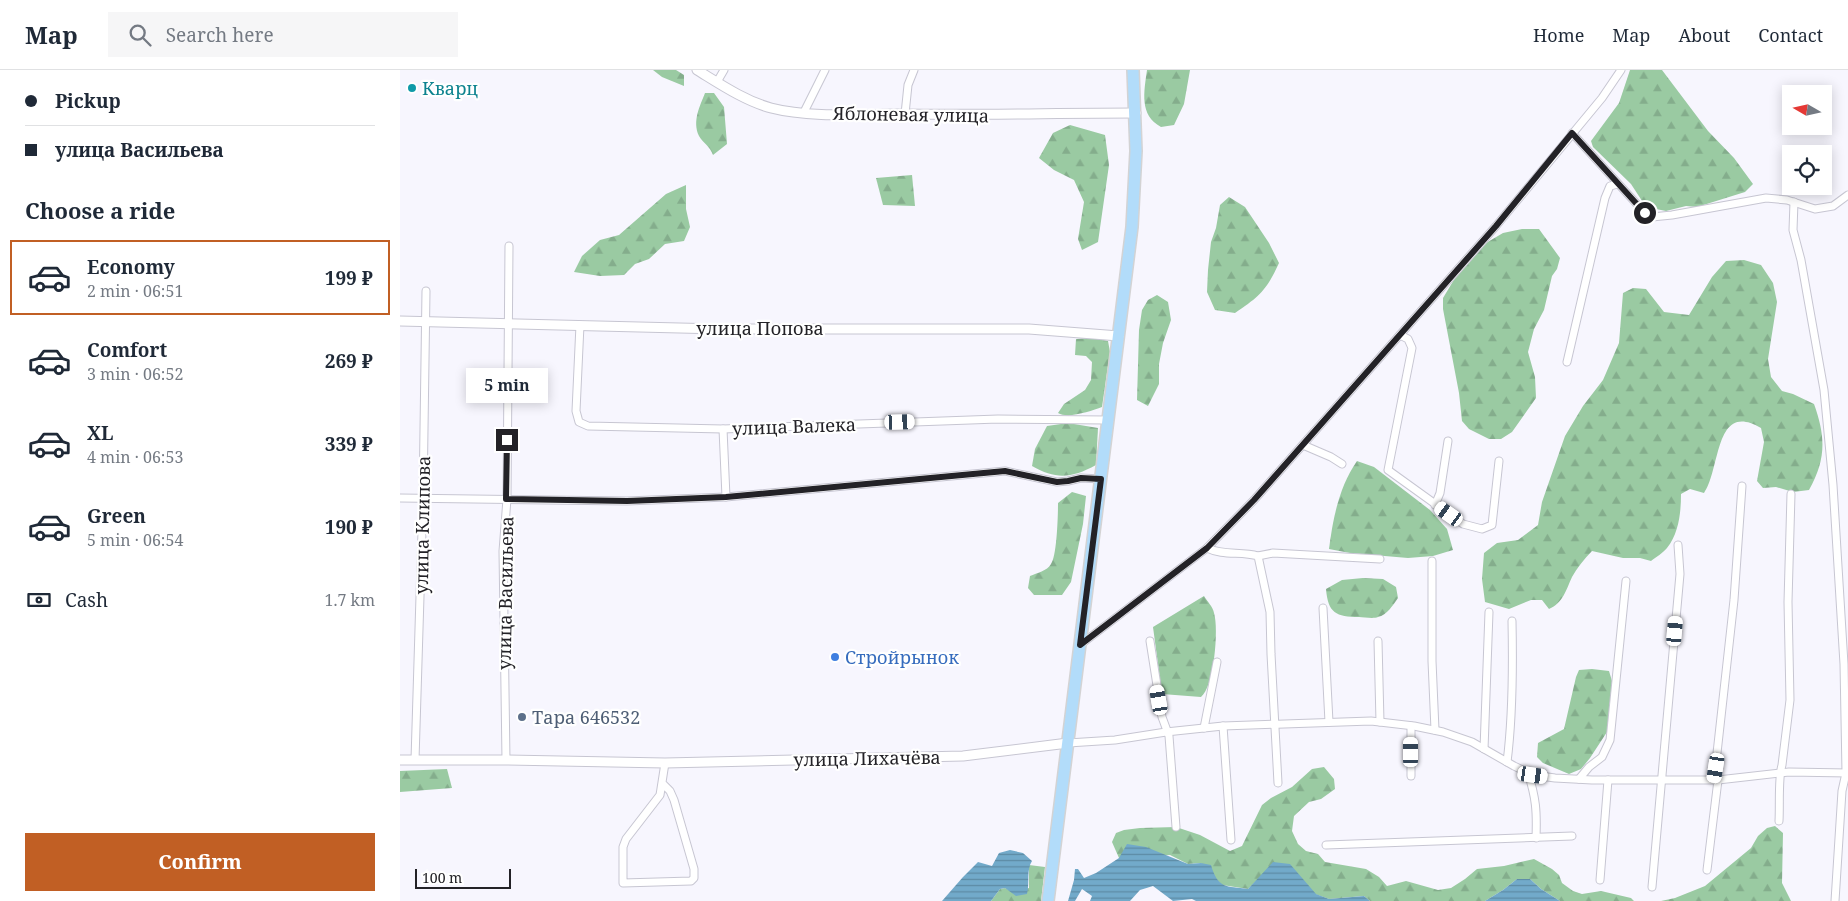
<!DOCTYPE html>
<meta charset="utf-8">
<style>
body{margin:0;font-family:"Noto Serif",serif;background:#f6f6f7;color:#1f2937;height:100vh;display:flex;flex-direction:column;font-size:19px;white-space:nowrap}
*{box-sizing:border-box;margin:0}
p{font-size:16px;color:#747a83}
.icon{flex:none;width:28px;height:28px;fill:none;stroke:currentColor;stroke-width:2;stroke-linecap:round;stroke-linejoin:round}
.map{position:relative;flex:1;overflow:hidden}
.drawer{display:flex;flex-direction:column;background:#fff;width:400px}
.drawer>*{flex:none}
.guide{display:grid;align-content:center;height:110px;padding:0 25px;background:#fff}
.needle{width:32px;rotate:279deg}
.fabs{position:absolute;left:1382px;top:15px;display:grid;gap:10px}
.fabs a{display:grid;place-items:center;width:50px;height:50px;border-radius:0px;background:#fff;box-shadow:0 2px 12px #0003;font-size:25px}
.scale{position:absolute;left:15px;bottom:12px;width:96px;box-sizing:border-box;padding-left:5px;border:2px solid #232227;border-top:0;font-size:14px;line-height:18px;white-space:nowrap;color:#232227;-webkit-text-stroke:4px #fff;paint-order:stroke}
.end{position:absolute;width:22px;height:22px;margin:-11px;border:6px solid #232227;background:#fff;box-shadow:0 0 0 2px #fff}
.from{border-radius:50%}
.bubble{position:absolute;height:35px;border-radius:0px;background:#fff;box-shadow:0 2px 12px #0003;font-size:16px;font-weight:700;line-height:35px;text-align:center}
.car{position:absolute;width:15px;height:30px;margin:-15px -8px;border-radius:6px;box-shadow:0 0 4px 1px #0007;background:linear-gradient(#fff 24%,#345 0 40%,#fff 0 76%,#345 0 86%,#fff 0)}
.guide b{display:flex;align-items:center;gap:18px;height:48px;font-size:19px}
.guide b+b{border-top:1px solid #e0e1e3}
.guide i{width:12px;height:12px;background:#1f2937}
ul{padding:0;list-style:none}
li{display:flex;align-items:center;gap:15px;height:75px;margin:0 10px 8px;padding:0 15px;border:2px solid transparent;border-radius:0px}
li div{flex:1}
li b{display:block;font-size:19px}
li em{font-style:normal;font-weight:700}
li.selected{border-color:#c15f24}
li>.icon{width:45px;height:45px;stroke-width:1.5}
h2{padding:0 25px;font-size:22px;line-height:60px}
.pay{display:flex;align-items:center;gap:12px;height:55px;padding:0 25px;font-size:19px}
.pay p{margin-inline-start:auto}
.primary-button{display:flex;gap:10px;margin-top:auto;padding:10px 25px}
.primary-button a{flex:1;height:58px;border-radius:0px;background:#c15f24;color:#fff;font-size:20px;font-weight:700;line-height:58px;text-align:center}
header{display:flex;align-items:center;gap:30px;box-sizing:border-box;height:70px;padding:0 25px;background:#fff;border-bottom:1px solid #e0e1e3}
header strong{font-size:24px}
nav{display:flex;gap:28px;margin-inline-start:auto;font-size:18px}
.search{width:350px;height:45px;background:#f6f6f7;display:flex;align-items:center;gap:12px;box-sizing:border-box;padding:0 18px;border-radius:0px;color:#747a83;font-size:19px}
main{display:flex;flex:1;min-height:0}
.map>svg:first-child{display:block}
.forest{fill:url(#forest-firs)}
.water{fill:url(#water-rules)}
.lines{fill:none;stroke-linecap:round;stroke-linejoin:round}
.minor-casing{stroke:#c7c6d2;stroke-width:9}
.tertiary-casing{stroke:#c7c6d2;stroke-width:11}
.primary-casing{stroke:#d3d3d4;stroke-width:14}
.minor{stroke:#fff;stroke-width:7}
.tertiary{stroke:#fff;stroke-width:9}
.primary{stroke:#b2dcfa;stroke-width:11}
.route{stroke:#232227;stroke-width:6}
.culture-dot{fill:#0f9aa8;stroke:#fff;stroke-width:2}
.shop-dot{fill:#3f7fe0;stroke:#fff;stroke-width:2}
.service-dot{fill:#5c6f8a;stroke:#fff;stroke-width:2}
.labels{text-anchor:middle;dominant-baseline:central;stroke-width:4.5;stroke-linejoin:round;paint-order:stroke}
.culture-label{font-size:18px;fill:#0d838f;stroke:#fff;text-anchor:start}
.street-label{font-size:18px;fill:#232227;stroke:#fff}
.shop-label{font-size:18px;fill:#366cbe;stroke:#fff;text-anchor:start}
.service-label{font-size:18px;fill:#4e5e75;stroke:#fff;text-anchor:start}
</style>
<header>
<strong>Map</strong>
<div class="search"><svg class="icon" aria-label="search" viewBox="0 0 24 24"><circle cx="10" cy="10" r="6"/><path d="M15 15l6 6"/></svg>Search here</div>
<nav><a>Home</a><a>Map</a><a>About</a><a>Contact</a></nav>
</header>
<main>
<section class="drawer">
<div class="guide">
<b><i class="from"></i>Pickup</b>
<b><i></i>улица Васильева</b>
</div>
<h2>Choose a ride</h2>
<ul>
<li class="selected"><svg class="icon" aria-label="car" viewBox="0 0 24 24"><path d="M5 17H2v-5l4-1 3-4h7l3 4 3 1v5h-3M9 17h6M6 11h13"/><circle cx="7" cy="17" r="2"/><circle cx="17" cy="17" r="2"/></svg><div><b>Economy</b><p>2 min · 06:51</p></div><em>199 ₽</em></li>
<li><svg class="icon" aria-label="car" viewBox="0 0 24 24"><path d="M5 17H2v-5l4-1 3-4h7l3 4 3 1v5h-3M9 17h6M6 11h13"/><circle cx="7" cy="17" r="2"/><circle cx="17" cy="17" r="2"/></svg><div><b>Comfort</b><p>3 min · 06:52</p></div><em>269 ₽</em></li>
<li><svg class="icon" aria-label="car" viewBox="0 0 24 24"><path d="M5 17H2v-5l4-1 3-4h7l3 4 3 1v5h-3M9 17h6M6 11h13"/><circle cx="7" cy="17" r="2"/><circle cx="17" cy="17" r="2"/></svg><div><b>XL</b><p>4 min · 06:53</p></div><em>339 ₽</em></li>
<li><svg class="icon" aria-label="car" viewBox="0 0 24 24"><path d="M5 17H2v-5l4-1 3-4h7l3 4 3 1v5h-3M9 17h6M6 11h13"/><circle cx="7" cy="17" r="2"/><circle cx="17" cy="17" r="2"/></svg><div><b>Green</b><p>5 min · 06:54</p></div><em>190 ₽</em></li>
</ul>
<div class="pay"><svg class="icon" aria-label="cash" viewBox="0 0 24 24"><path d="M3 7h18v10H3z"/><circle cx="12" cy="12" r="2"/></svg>Cash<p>1.7 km</p></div>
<div class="primary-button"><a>Confirm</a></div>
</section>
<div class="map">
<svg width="1448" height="831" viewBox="0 0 1448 831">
<defs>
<pattern id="forest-firs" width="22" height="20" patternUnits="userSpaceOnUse" patternTransform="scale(1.25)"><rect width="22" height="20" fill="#9acaa2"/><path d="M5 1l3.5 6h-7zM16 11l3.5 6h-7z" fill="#84ad8c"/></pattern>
<pattern id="water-rules" width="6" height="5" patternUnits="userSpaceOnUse" patternTransform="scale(1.25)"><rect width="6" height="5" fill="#72aaca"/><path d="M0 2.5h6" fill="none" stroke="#5d8aa4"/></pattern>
</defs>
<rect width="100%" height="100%" fill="#f7f6fe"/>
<g class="forest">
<polygon points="253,0 276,0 284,5 284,16 262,7"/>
<path d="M747,0h43l-6,34 -10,21 -13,2c-22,-12 -17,-35 -14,-57z"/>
<polygon points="1230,0 1262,0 1308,61 1334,88 1353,114 1345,122 1297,137 1286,136 1266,141 1246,137 1231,114 1193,77 1191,71 1219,33"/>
<path d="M305,23h9l10,14 3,37 -14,11c-3,-9 -10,-12 -14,-19 -7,-15 1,-30 6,-43z"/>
<polygon points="670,55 705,65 709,95 698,172 682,180 678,169 684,132 674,110 654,100 639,88 653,63"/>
<polygon points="512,105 515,136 483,135 476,108"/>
<polygon points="286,115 286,139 290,157 284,171 265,174 249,189 235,194 224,205 200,206 174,202 182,186 200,170 219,165 266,124"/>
<path d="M829,127l16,10 24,36 10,20c-13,28 -19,33 -44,50l-20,-3 -8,-18 1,-22 3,-28 5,-14 4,-23z"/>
<polygon points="1122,159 1139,159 1160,188 1157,199 1152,206 1144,240 1134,259 1128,282 1135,307 1136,328 1112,362 1101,369 1089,369 1069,359 1062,351 1059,323 1043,239 1043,228 1055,208 1086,173 1103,163"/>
<path d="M1344,190l17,5 12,18 4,19 -9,57 3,18 11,14 11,3 21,10c12,33 12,56 -5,86l-16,2 -17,-5 -13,1 -6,-7 7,-39 -3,-14c-47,-28 -40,41 -57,65l-14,-4 -9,5c0,18 -2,39 -14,54 -4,5 -11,9 -16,13l-11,-3h-17l-31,-7c-8,8 -15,17 -20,26 -6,13 -9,26 -23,32l-7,-9h-11l-22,9 -24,-7 -3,-23 2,-26 13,-10 21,-3 20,-15 4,-23 23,-66 18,-30 20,-26 16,-37 4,-50 10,-5 13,1 18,23 25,3 23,-38 14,-16z"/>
<polygon points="757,225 768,232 771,250 763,273 759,294 759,314 748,336 737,330 739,260 742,240 748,230"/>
<path d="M691,268l17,3 2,11 -8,55c-11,4 -34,12 -44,6l6,-9 21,-14 6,-10 1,-18 -6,-6 -11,-1 1,-16z"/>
<path d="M668,353l30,5 -2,37c-24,13 -40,15 -64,1l3,-17 12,-23z"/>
<path d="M957,391l17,6 56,43 17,19 6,21 -20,6 -25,2 -58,-5 -21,-4c4,-31 10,-62 28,-88z"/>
<path d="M672,422l14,4 -3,28 -12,58 -9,13h-28l-6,-7 2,-12c7,-3 17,-5 21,-12 6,-8 7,-49 7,-61z"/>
<path d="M963,508l20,1 13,8 2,11c-5,7 -11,17 -20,19 -5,2 -14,0 -19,0 -23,0 -31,-4 -33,-28l16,-9z"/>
<path d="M804,526c3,5 9,11 10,17 5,16 0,74 -13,84l-39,-3 -9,-67z"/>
<polygon points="1192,599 1209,601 1212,611 1207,662 1190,688 1181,699 1169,704 1143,693 1137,687 1138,673 1164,659 1176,607 1179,600"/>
<polygon points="924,697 934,709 935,719 921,729 909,732 894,746 892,761 898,774 906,781 918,784 925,792 966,799 979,807 987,816 1006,811 1038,820 1051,818 1065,809 1077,799 1104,796 1134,789 1152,799 1159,805 1162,813 1173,821 1182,824 1201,821 1231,828 1234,831 1160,831 1141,819 1130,809 1117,809 1103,820 1085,831 970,831 964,826 929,829 915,824 857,810 848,819 822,815 801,793 788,794 770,785 719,788 712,772 716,763 724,760 740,758 776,757 800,765 830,781 842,776 862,735 871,728 892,717 912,699"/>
<polygon points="47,699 52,718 0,722 0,701"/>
<polygon points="1375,756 1383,763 1382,813 1391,831 1261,831 1275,828 1305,816 1351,778 1358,766 1367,758"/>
<polygon points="629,795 645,797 641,831 591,831 600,819 605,818 611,821 629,818"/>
</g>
<g class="water">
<path d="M727,774l19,3 42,17 13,-1 10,2c7,24 15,21 37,24l25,-27 17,2 26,30 13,5 35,-3 6,5h-174l-4,-2 -19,2 -20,-15 -13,4 -10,11h-40l2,-5 -10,-7 -7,12h-7l6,-21 1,-11h3l6,9 12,-5 23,-15z"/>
<path d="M610,780l13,3 9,8c-6,9 -2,22 -5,33l-11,2 -11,-8 -5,1 -9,12h-49l21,-24 15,-15 14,4 7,-13z"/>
<polygon points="1117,809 1130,809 1141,819 1160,831 1085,831 1103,820"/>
</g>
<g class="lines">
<g class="minor-casing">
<g id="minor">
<polyline points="317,12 324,0"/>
<polyline points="404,42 425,0"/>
<polyline points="505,44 508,15 514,0"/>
<polyline points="1172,63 1245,143 1252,147 1272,145 1366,128 1387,130 1415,139 1433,136 1448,125"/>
<polyline points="1394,132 1393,160 1401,190 1424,320 1433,415 1444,594 1446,703 1442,721 1435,831"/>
<polyline points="180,255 176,341 179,352 188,356 323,359 598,349 708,350"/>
<polyline points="1000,265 1008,269 1012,278 988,400 1063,454 1082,459 1092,455 1099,391"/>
<polyline points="1167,292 1205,128 1210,116 1218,114"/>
<polyline points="323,359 326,427"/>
<polyline points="903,375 931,387 942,394"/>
<polyline points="0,428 227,431 326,427 605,401 657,412 668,411 681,408 701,409"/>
<polyline points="1035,435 1040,423 1048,371"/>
<path d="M807,478c16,8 34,3 51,8l12,56 1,42 7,129"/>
<polyline points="858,486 873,483 980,489"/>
<polyline points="1032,491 1032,591 1035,660"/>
<polyline points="923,538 929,652"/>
<polyline points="750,571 762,647 769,666 776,757"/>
<polyline points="978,571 980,652"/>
<polyline points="680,575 807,478 854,430 1096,156 1202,28 1221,0"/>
<polyline points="823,656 831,770"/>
<polyline points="1011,656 1011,706"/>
<polyline points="804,658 817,592"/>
<polyline points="668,673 715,670 766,662 823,656 971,651 1014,656 1043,662 1072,672 1114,696 1133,705 1155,708 1192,710 1318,710 1389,702 1448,703"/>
<polyline points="1084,679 1089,542"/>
<polyline points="15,690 23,428 26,221"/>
<polyline points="106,690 103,481 107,429 109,176"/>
<path d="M1107,692c6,-47 6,-94 5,-141"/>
<path d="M1128,703c8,25 9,38 8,65"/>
<polyline points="1179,709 1189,697 1202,687 1210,670 1226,511"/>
<polyline points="1314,710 1334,530 1342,416"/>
<polyline points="263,714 270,721 274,730 294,799 294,808 291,811 223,813 223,777 226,769 260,725 265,693"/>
<path d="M1379,751c1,-16 -1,-43 3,-56l8,-65 -2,-98 3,-108"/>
<polyline points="926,775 1172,766"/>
<polyline points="1307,800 1318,710"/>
<polyline points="1200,810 1208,710"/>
<polyline points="1252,817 1280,504 1278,475"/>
</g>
</g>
<g class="tertiary-casing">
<g id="tertiary">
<path d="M297,0c23,14 48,31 74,38 38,10 92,6 133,6 77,1 154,-1 232,-1"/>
<polyline points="0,251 320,259 629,259 719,266"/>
<polyline points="0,690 106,690 265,693 563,686 668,673"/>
</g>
</g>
<g class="primary-casing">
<polyline id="primary" points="648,831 732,157 736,81 733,0"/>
</g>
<use href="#minor" class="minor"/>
<use href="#tertiary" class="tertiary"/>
<use href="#primary" class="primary"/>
</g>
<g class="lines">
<polyline class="route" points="107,370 106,429 227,431 326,427 605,401 657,412 668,411 681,408 701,409 680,575 807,478 854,430 1096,156 1172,63 1245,143"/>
</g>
<circle class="culture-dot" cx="12" cy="18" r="5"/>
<circle class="shop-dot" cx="435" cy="587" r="5"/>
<circle class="service-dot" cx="122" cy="647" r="5"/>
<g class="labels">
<g class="culture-label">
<text x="22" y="18">Кварц</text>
</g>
<g class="street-label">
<text transform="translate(511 44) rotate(1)">Яблоневая улица</text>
<text x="360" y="258">улица Попова</text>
<text transform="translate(394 356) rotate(-2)">улица Валека</text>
<text transform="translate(22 455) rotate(-89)">улица Клипова</text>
<text transform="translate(105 523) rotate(-89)">улица Васильева</text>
<text transform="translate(467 688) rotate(-1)">улица Лихачёва</text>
</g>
<g class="shop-label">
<text x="445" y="587">Стройрынок</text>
</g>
<g class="service-label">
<text x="132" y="647">Тара 646532</text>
</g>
</g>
</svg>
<div class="fabs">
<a><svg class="needle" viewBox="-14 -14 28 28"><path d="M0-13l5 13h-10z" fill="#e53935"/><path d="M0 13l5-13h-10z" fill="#747a83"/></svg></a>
<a><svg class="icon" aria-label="locate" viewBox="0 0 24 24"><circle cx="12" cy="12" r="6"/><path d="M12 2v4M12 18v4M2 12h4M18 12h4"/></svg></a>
</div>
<div class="scale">100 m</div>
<i class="end from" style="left:1245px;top:143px"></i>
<i class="end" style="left:107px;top:370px"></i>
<div class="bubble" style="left:66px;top:298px;width:82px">5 min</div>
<i class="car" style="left:500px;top:352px;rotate:88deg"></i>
<i class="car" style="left:1049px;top:444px;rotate:305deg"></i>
<i class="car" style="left:1275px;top:561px;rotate:5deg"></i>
<i class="car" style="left:759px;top:630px;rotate:350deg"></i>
<i class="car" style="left:1011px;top:682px;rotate:0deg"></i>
<i class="car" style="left:1316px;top:698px;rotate:189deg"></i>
<i class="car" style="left:1133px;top:705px;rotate:98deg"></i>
</div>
</main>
